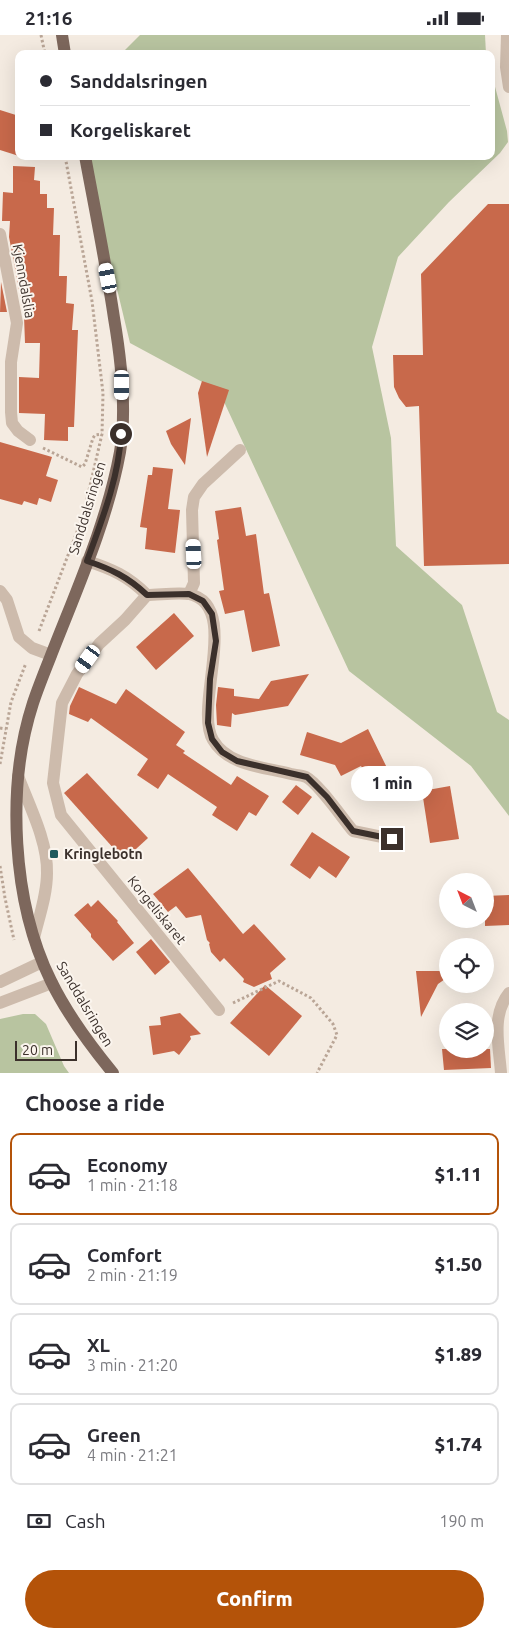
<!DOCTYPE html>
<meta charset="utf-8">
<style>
body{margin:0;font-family:Ubuntu,sans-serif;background:#f2f2f3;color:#2b2b33;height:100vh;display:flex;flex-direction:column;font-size:19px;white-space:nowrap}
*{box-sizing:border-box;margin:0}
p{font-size:16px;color:#7c7c81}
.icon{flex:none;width:28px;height:28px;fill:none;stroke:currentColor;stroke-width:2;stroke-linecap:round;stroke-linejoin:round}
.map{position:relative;height:1038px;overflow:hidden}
.panel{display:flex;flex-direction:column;background:#fff;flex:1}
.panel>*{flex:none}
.hud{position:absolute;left:15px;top:15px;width:480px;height:110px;border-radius:10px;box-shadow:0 5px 20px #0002;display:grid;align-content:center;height:110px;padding:0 25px;background:#fff}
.needle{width:32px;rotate:318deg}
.controls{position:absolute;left:439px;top:838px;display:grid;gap:10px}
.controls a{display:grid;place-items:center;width:55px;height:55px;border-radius:50%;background:#fff;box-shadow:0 5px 20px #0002;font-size:25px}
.scale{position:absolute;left:15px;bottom:12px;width:62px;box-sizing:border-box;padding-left:5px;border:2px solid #3b302b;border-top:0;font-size:14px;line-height:18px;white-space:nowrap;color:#3b302b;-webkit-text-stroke:4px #fbf5ee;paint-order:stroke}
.end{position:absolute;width:22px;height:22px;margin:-11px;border:6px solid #3b302b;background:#fff;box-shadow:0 0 0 2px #fff}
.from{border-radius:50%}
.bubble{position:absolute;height:35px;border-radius:18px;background:#fff;box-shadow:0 5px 20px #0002;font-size:16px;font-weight:800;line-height:35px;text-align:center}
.car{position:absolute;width:15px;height:30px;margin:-15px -8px;border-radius:6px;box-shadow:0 0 4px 1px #0007;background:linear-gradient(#fff 24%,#345 0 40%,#fff 0 76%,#345 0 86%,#fff 0)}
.hud b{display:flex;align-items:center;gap:18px;height:48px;font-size:19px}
.hud b+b{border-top:1px solid #e1e1e2}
.hud i{width:12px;height:12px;background:#2b2b33}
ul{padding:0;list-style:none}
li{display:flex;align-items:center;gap:15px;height:82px;margin:0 10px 8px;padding:0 15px;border:2px solid #e1e1e2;border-radius:10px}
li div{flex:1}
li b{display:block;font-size:19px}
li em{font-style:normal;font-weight:800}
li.current{border-color:#b45309}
li>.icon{width:45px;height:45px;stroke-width:1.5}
h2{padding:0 25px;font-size:22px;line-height:60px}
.pay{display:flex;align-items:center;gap:12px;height:55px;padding:0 25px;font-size:19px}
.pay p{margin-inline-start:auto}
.primary-button{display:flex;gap:10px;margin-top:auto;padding:10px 25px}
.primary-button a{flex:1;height:58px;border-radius:30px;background:#b45309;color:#fff;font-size:20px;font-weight:800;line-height:58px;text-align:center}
.status{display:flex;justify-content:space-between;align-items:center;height:35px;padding:0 25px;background:#fff;direction:ltr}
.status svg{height:14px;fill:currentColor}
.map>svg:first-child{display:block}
.green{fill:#b8c4a0}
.building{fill:#c8694b}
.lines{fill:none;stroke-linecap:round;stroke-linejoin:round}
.path{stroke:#b9a596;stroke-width:3;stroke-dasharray:2.5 2.5;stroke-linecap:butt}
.minor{stroke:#cdbbac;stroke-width:12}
.major{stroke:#7d675c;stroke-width:12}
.route{stroke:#3b302b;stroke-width:6}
.poi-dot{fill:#1f5a5e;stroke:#fbf5ee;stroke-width:2}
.labels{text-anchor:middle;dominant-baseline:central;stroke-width:4;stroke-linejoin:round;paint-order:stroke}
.street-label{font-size:14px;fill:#3b302b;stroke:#fbf5ee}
.poi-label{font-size:14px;font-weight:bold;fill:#3b302b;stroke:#fbf5ee;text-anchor:start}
</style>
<div class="status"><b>21:16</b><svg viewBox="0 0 49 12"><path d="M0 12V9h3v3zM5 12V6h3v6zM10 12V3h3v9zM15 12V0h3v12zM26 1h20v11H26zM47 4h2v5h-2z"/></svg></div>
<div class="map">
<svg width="509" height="1038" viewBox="0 0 509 1038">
<rect width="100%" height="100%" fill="#f4ebe1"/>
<g class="green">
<polygon points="140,0 485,0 486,19 121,19"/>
<polygon points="491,37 507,96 508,107 500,118 449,167 398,222 372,312 391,403 396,511 462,570 497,677 509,685 509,781 471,731 349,636 219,356 130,308 85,121 491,121"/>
<polygon points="23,979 35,979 46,989 64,1031 69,1038 0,1038 0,984"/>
</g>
<g class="building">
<polygon points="0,75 19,81 19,121 0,115"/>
<polygon points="13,131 35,132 34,145 40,146 40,159 47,159 47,173 54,173 53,200 60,200 59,241 67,241 66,268 74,269 72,295 78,295 74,392 68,392 68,406 44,405 45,379 19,378 19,342 39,343 40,308 25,308 24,281 9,202 10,186 2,186 3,157 13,158"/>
<polygon points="488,169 509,169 509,529 424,531 419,371 406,372 399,363 394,352 393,320 423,320 421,239"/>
<polygon points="1,247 7,277 0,277"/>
<polygon points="202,346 229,355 207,422 198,358"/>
<polygon points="191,383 185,430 171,409 166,396"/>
<polygon points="0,407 52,422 46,441 58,445 51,467 39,463 37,470 24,466 22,470 0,464"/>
<polygon points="153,432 173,434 168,474 180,475 175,518 145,514 147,493 140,492 148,440 152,440"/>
<polygon points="241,472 246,501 256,499 264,559 269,558 280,611 252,617 244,575 225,579 219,556 224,555 217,505 219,504 215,476"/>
<polygon points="174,578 194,601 156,635 136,612"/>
<polygon points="309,639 288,671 235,680 232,678 231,692 217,690 216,670 218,652 234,654 234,661 259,664 271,646"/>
<polygon points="79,652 116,669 126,654 185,697 176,710 185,716 183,718 231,750 237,741 269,761 256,781 249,777 237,796 212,780 217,772 168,739 158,754 137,740 148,724 91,683 88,687 69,679 70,671"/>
<polygon points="368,694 389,737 369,746 361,731 341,741 335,730 300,720 307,697 341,708"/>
<polygon points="87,738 148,803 124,825 64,758"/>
<polygon points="296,750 312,762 298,780 282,767"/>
<polygon points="450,751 459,804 430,808 422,756"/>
<polygon points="312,797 350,822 336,843 319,831 310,844 290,830"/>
<polygon points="188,833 243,899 254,889 286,924 270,938 272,944 254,952 243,947 244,944 224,923 220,927 211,917 209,909 210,908 207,905 201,880 186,883 176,871 168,877 153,859"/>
<polygon points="509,860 509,890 485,891 485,861"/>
<polygon points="98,865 118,886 117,887 134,908 113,926 91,902 91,899 74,880 88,868 91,872"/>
<polygon points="151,904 170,927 155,940 136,917"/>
<polygon points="416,936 448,936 448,942 438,949 421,982"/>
<polygon points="265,950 302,981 269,1021 230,988"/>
<polygon points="180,978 201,999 190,1001 191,1004 179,1020 174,1016 153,1020 149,991 161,990 160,982"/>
<polygon points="442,1014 490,1014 491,1033 444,1035"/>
</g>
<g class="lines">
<g class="path">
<polyline points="41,0 45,19"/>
<polyline points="43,413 82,432 85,429 93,403 95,400 102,399"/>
<polyline points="39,596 83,481 102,399 103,358 92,266 65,121"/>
<polyline points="0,693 6,694"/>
<polyline points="0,729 11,667 26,628"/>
<polyline points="0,831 5,863 14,905"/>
<polyline points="233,968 279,946 311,963 333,989 337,1000 317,1038"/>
</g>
<g class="minor">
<polyline points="507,0 506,32 509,52"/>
<polyline points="0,199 17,288 11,327 11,377 12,388 18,396 30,405"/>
<path d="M87,526c25,8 41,15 60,34l-22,25 -26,24 -22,30 -15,29 -9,80 8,32 158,195"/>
<polyline points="0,556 7,565 19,602 32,613 51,620"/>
<polyline points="189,559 194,548 192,475 194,462 203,449 240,415"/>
<path d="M147,560c12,0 30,-3 42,-1 53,11 4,112 24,146 15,26 52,27 78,34 4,1 10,1 15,3 12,6 37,42 47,54l39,8"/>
<path d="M18,741c11,29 30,66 29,97 0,22 -8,44 -13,65"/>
<polyline points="0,947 42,927"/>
<polyline points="0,968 52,948"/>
<path d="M501,1038c-2,-27 -10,-58 8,-80"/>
</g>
<g class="major">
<polyline points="62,0 65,19"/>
<path d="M85,121c10,54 21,108 29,162 7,41 13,92 6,134 -13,71 -44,139 -70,206 -6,15 -12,30 -17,45 -27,83 -21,199 18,278 16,33 39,64 62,92"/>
</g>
</g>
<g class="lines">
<path class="route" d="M121,399c-2,43 -19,86 -34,127 24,8 41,16 60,34l42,-1 14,7 9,13 4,27 -6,38 -2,44 4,16 10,13 15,9 70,16 20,20 26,34 39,8"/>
</g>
<rect class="poi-dot" x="49" y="814" width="10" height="10" rx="2.5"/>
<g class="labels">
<g class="street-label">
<text transform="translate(24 246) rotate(80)">Kjenndalslia</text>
<text transform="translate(87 473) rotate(-73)">Sanddalsringen</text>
<text transform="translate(157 875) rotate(51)">Korgeliskaret</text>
<text transform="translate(85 969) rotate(59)">Sanddalsringen</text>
</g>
<g class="poi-label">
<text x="64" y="819">Kringlebotn</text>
</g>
</g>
</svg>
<div class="controls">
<a><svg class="needle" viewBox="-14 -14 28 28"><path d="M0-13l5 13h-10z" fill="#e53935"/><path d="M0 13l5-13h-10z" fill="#7c7c81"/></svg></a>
<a><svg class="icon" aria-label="locate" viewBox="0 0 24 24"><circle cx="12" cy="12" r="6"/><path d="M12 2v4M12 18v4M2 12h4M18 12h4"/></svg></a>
<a><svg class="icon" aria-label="layers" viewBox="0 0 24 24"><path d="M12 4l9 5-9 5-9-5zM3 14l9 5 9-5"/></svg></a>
</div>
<div class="scale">20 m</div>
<i class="end from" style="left:121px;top:399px"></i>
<i class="end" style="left:392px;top:804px"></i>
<div class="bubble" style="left:351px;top:731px;width:82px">1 min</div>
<i class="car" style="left:108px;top:243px;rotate:349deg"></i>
<i class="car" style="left:122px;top:350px;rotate:180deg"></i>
<i class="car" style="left:194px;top:519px;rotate:357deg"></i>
<i class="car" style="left:88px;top:624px;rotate:216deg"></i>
<div class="hud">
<b><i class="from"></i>Sanddalsringen</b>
<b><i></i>Korgeliskaret</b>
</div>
</div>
<section class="panel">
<h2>Choose a ride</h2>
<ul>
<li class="current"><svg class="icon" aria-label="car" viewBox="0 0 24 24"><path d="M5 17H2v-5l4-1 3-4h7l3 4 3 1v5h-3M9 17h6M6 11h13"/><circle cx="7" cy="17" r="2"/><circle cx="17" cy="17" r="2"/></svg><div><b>Economy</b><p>1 min · 21:18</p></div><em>$1.11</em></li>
<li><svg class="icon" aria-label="car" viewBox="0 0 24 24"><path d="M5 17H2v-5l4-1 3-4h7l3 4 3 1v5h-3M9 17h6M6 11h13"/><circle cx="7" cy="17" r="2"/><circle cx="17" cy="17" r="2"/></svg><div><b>Comfort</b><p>2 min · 21:19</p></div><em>$1.50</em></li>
<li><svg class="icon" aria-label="car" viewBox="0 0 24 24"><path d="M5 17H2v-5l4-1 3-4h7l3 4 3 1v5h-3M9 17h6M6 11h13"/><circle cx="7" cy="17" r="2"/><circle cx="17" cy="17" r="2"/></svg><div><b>XL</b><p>3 min · 21:20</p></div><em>$1.89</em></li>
<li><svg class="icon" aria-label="car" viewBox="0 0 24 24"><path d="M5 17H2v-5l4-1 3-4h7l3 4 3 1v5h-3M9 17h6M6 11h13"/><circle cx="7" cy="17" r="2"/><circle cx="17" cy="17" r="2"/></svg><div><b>Green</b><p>4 min · 21:21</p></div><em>$1.74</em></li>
</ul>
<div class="pay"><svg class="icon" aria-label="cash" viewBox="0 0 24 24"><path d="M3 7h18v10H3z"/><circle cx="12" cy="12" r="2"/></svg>Cash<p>190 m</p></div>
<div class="primary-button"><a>Confirm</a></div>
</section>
